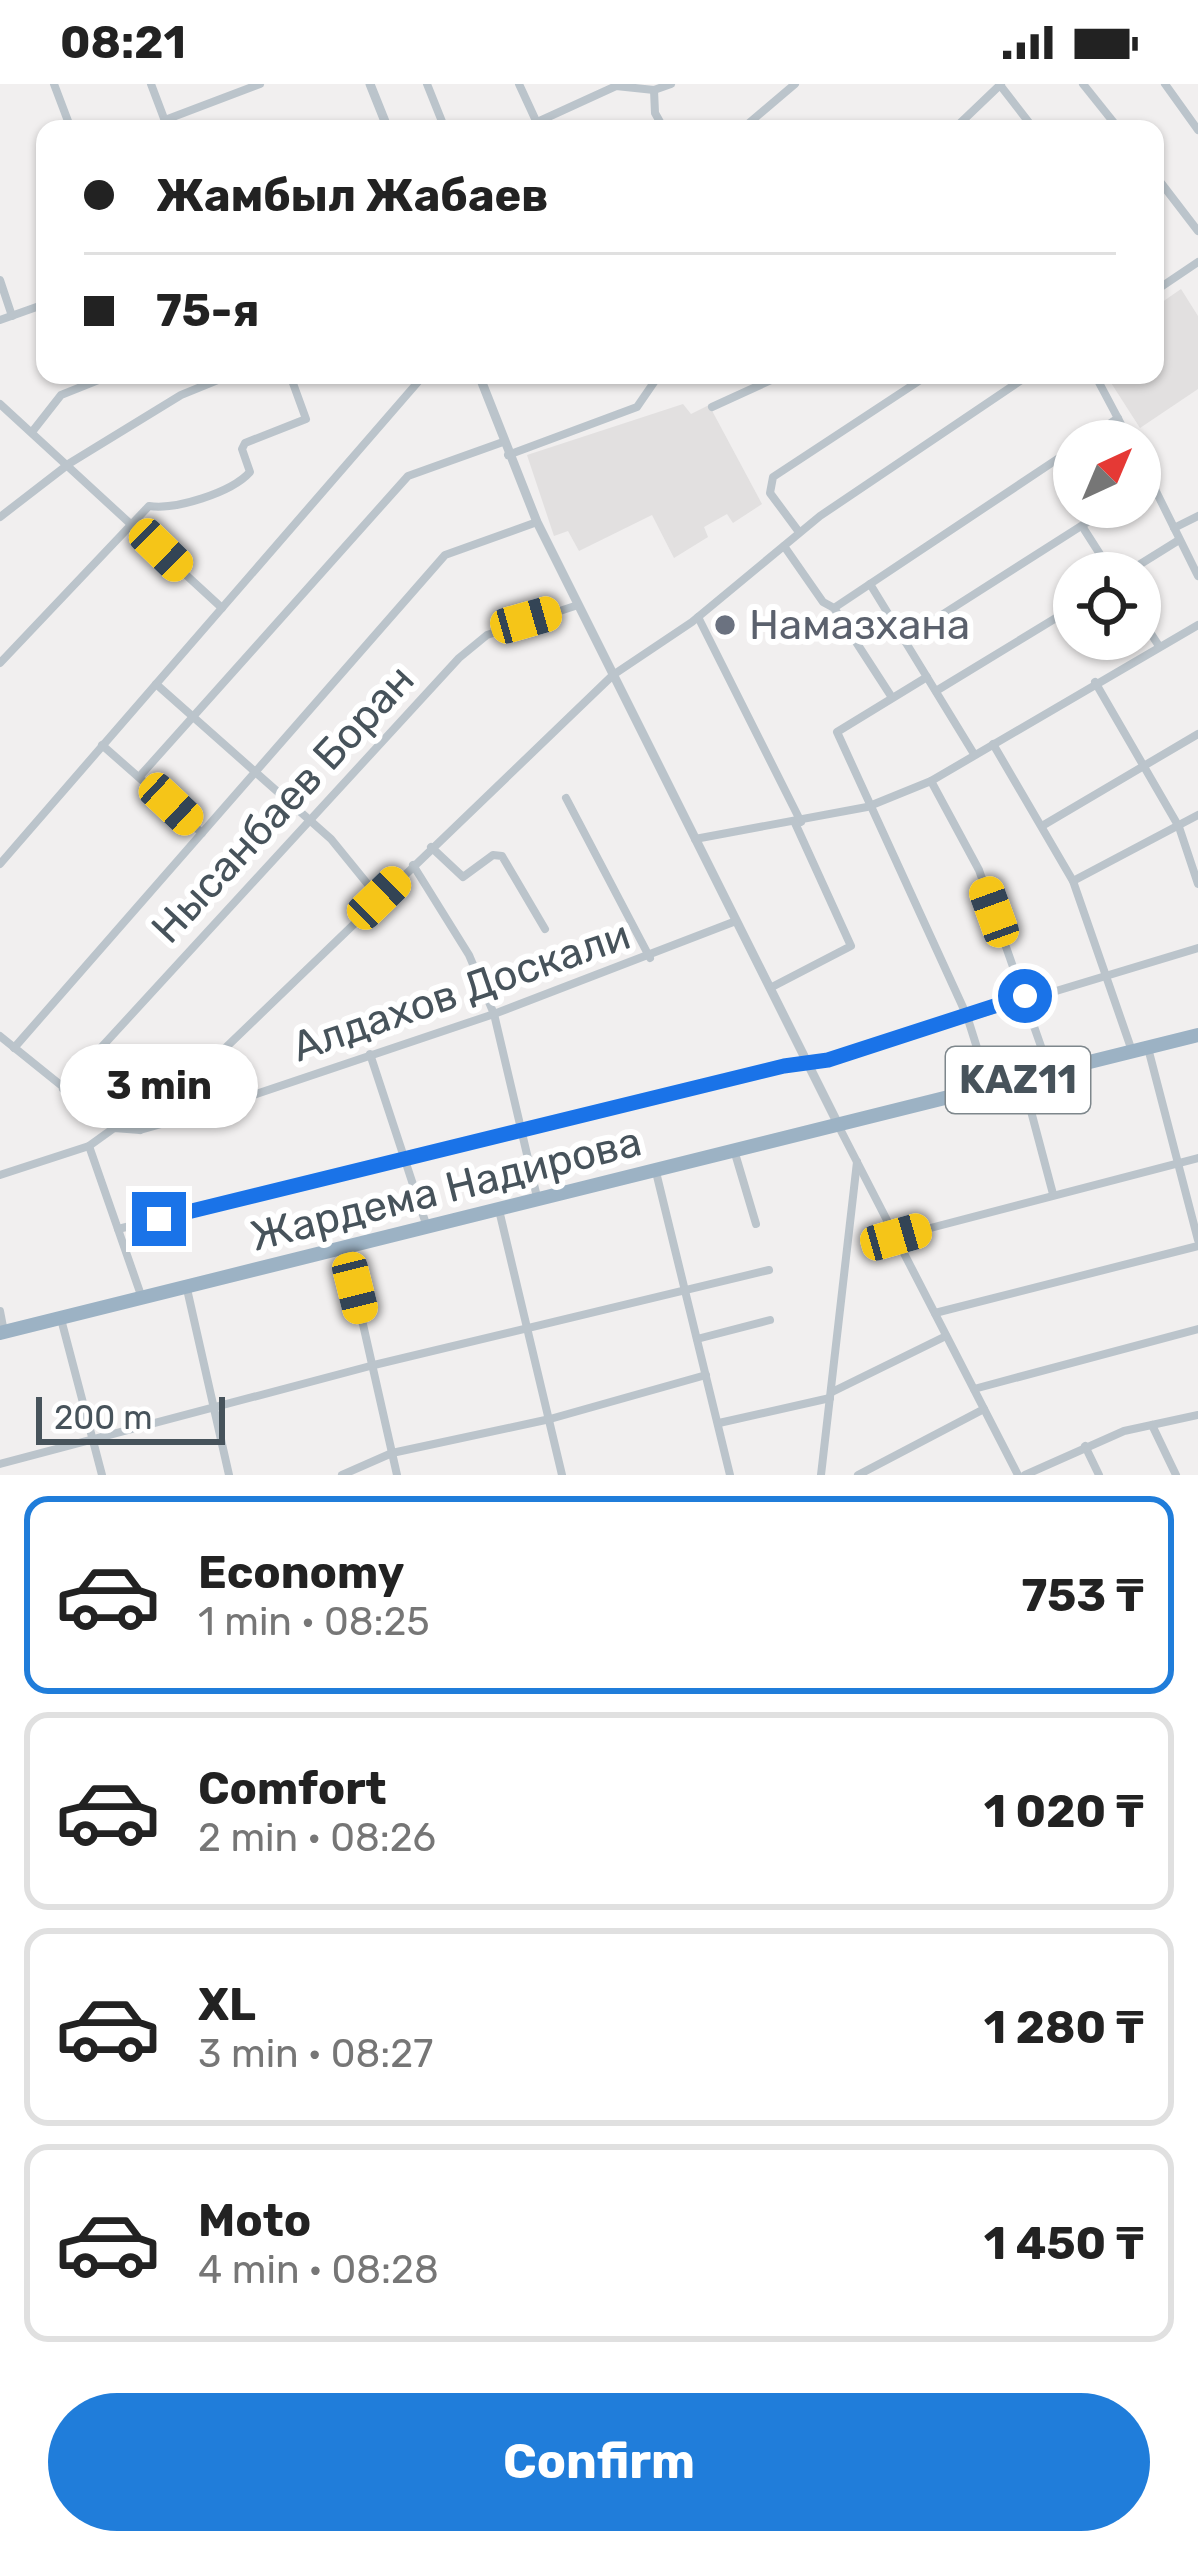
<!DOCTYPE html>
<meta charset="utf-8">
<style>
body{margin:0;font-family:Rubik,sans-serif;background:#f6f6f6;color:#222;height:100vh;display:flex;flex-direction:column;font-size:45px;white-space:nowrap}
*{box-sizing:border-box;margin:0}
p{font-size:39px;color:#767676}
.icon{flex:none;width:66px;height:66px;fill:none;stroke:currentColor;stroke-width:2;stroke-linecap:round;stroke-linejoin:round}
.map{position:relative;height:1391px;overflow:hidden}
.drawer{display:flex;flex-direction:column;background:#fff;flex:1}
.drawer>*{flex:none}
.banner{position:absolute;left:36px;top:36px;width:1128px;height:264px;border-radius:24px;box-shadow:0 3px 9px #0004;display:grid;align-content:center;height:264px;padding:0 48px;background:#fff}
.needle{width:78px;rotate:44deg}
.fabs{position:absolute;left:1053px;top:336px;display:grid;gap:24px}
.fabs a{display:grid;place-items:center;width:108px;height:108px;border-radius:50%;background:#fff;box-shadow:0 3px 9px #0004;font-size:60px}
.scale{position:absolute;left:36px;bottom:30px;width:189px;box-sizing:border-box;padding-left:12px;border:6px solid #47535b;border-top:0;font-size:33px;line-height:42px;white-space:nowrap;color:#47535b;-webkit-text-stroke:9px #fff;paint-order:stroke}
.end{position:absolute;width:54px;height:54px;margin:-27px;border:15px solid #1a73e8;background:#fff;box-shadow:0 0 0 6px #fff}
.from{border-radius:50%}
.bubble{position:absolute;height:84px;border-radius:42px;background:#fff;box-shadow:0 3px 9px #0004;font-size:39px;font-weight:700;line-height:84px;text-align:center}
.car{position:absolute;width:36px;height:72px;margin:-36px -18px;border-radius:15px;box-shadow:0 0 9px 3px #0007;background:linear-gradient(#f5c518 24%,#345 0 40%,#f5c518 0 76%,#345 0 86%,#f5c518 0)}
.banner b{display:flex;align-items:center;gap:42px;height:114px;font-size:45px}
.banner b+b{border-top:3px solid #e0e0e0}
.banner i{width:30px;height:30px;background:#222}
ul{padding:21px 0 0;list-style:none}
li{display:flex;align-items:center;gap:36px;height:198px;margin:0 24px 18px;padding:0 24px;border:6px solid #e0e0e0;border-radius:24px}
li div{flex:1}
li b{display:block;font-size:45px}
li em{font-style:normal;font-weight:700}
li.on{border-color:#207dda}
li>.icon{width:108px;height:108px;stroke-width:1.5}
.primary-button{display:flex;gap:24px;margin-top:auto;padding:24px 48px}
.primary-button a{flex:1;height:138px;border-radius:72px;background:#207dda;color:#fff;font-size:48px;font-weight:700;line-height:138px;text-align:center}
.status{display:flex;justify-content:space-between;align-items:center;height:84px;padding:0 60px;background:#fff;direction:ltr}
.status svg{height:33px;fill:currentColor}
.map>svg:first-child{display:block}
.education{fill:#e2e0e0}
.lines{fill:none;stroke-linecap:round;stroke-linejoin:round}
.minor{stroke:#bbc4cb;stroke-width:8}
.tertiary{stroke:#bbc4cb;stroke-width:9}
.trunk{stroke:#9cb2c4;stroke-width:14}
.route{stroke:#1a73e8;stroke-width:15}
.worship-dot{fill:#6b7280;stroke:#fff;stroke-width:4.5}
.labels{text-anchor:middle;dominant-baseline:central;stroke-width:12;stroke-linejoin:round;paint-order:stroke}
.shield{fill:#fff;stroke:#7e878c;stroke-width:3}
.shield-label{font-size:39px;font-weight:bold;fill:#47535b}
.worship-label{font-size:42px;fill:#5b616d;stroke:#fff;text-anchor:start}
.street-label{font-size:42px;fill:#47535b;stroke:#fff}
</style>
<div class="status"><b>08:21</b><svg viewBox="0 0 49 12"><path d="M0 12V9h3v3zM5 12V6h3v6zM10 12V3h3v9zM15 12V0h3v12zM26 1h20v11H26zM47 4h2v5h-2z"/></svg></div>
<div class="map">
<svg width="1198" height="1391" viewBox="0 0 1198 1391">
<rect width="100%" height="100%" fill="#f1efef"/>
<g class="education">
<polygon points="1181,205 1198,232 1198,305 1140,344 1106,291 1155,291 1155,223"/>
<polygon points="683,320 691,330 709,321 762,420 733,439 727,430 704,443 708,453 674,474 652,431 579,467 568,447 554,452 527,371"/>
</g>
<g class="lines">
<g class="minor">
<polyline points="54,0 71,45"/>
<polyline points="151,0 168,45"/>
<polyline points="427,0 445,45"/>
<polyline points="519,0 537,39"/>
<polyline points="1083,0 1119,45"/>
<polyline points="1165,0 1198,46"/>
<polyline points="1000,1 1034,45"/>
<polyline points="654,6 655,29 664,45"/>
<polyline points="165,36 260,0"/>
<polyline points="522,45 616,2 654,6 671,0"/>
<polyline points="742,45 795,0"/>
<polyline points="954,45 1001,0"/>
<polyline points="1155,91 1198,147"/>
<polyline points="0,196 12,232"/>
<polyline points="1155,207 1198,178"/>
<polyline points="0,236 45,220"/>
<polyline points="1095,291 1130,357"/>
<polyline points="0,320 222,524"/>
<polyline points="712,323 782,291"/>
<polyline points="32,348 61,311 111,291"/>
<polyline points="1084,357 1118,334"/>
<polyline points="508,371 637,323 659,291"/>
<polyline points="1140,375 1198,492"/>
<polyline points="0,433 70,379 181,311 230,291"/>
<polyline points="1082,442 1112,489"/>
<polyline points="1174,444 1198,432"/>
<polyline points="799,448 770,409 773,393 928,291"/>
<polyline points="784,462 823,518 834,524 1074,364"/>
<polyline points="1126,489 1179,456"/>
<polyline points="870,500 974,670"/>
<polyline points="834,524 891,612"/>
<polyline points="698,533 801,738"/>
<polyline points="1140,533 1159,562"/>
<polyline points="904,555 1111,423"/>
<path d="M0,579l149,-157c26,4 82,-13 101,-34l-8,-23 3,-6 61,-24 -16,-44"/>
<polyline points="927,593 837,648 967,932 989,1002"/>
<polyline points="1095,598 1179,743 1198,800"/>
<polyline points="156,600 331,755 379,814"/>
<polyline points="936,607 1074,523"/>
<polyline points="993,660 1073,797 1132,967"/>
<polyline points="102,661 202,749"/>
<polyline points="140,692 408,392 503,358"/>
<polyline points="931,697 979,786 1050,988"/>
<polyline points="566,714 650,874"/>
<polyline points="1042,742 1198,650"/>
<polyline points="695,755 867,723 931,697 1198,541"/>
<polyline points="431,763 463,793 493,771 502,772 545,845"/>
<polyline points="0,780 424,291"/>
<polyline points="413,781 469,871 494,930 537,1113"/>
<polyline points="1073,797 1198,731"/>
<polyline points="770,904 851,862 795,739"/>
<polyline points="0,952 114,1044"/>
<polyline points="14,964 445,471 537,438"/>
<polyline points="1148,964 1198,1156"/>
<polyline points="370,970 427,1143"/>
<polyline points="1023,997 1053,1110"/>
<polyline points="63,1005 459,574 487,551 578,521"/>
<polyline points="838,1041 1018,1391"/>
<polyline points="140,1046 613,591 692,538 820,432 1029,291"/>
<polyline points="89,1062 142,1214"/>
<polyline points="734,1066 756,1140"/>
<polyline points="656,1088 730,1391"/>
<polyline points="0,1091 89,1062 114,1044 140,1046 197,1030 494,930 736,837"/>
<polyline points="499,1126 562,1391"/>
<polyline points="118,1145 784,982 828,976 1198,864"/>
<polyline points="896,1153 1198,1074"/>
<polyline points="346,1165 397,1391"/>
<polyline points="187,1205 229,1391"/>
<polyline points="0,1227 4,1248"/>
<polyline points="935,1229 1198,1162"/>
<polyline points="61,1235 102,1391"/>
<polyline points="697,1255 770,1236"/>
<polyline points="974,1305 1198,1245"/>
<polyline points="832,1308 946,1252"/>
<polyline points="719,1339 830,1314"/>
<polyline points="1152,1341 1176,1391"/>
<polyline points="1085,1362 1099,1391"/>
<polyline points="0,1380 374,1281 769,1186"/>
<polyline points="342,1391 392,1369 550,1335 706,1291"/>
<polyline points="821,1391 857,1078"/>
<polyline points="858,1391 984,1325"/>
<polyline points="1025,1391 1124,1347 1198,1331"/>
</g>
<g class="tertiary">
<polyline points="370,0 388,45"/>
<polyline points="479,291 537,438 838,1040"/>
</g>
<polyline class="trunk" points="0,1249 1198,951"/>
</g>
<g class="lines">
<polyline class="route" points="159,1135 784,982 828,976 1025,912"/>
</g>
<circle class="worship-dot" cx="725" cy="541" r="12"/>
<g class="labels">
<rect class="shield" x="946" y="963" width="144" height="66" rx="9"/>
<g class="shield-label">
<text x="1018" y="996">KAZ11</text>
</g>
<g class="worship-label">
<text x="749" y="541">Намазхана</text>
</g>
<g class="street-label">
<text transform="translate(283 720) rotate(-47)">Нысанбаев Боран</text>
<text transform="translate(461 907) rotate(-19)">Алдахов Доскали</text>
<text transform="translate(446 1105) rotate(-14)">Жардема Надирова</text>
</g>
</g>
</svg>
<div class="fabs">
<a><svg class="needle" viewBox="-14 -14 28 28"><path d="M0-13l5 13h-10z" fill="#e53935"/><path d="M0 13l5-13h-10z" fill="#767676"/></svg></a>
<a><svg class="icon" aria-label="locate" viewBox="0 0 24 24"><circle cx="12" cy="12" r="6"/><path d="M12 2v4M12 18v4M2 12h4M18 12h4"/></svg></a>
</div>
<div class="scale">200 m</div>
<i class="end from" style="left:1025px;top:912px"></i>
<i class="end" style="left:159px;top:1135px"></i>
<div class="bubble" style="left:60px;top:960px;width:198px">3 min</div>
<i class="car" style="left:161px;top:466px;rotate:134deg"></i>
<i class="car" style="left:526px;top:536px;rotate:74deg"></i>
<i class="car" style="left:171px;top:720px;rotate:133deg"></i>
<i class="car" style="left:379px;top:814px;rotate:46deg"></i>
<i class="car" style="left:994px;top:828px;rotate:340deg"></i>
<i class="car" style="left:896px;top:1153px;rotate:74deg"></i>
<i class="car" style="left:355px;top:1204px;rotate:166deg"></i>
<div class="banner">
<b><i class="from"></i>Жамбыл Жабаев</b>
<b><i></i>75-я</b>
</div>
</div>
<section class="drawer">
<ul>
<li class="on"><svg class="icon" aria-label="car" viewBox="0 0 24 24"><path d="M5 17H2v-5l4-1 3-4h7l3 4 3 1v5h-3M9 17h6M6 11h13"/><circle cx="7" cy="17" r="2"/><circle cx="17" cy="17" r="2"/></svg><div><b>Economy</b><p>1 min · 08:25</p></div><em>753 ₸</em></li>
<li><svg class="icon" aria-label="car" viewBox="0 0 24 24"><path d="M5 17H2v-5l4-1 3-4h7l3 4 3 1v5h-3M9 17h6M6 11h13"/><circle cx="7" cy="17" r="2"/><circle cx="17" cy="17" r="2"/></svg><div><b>Comfort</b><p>2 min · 08:26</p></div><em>1 020 ₸</em></li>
<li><svg class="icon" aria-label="car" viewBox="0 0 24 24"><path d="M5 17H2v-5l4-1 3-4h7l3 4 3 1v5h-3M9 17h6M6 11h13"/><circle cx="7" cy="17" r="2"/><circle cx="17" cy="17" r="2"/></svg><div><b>XL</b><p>3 min · 08:27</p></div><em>1 280 ₸</em></li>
<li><svg class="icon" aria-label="car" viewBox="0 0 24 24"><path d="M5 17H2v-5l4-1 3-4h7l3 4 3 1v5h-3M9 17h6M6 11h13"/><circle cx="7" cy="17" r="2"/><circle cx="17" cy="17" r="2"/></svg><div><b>Moto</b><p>4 min · 08:28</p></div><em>1 450 ₸</em></li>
</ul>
<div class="primary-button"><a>Confirm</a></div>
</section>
